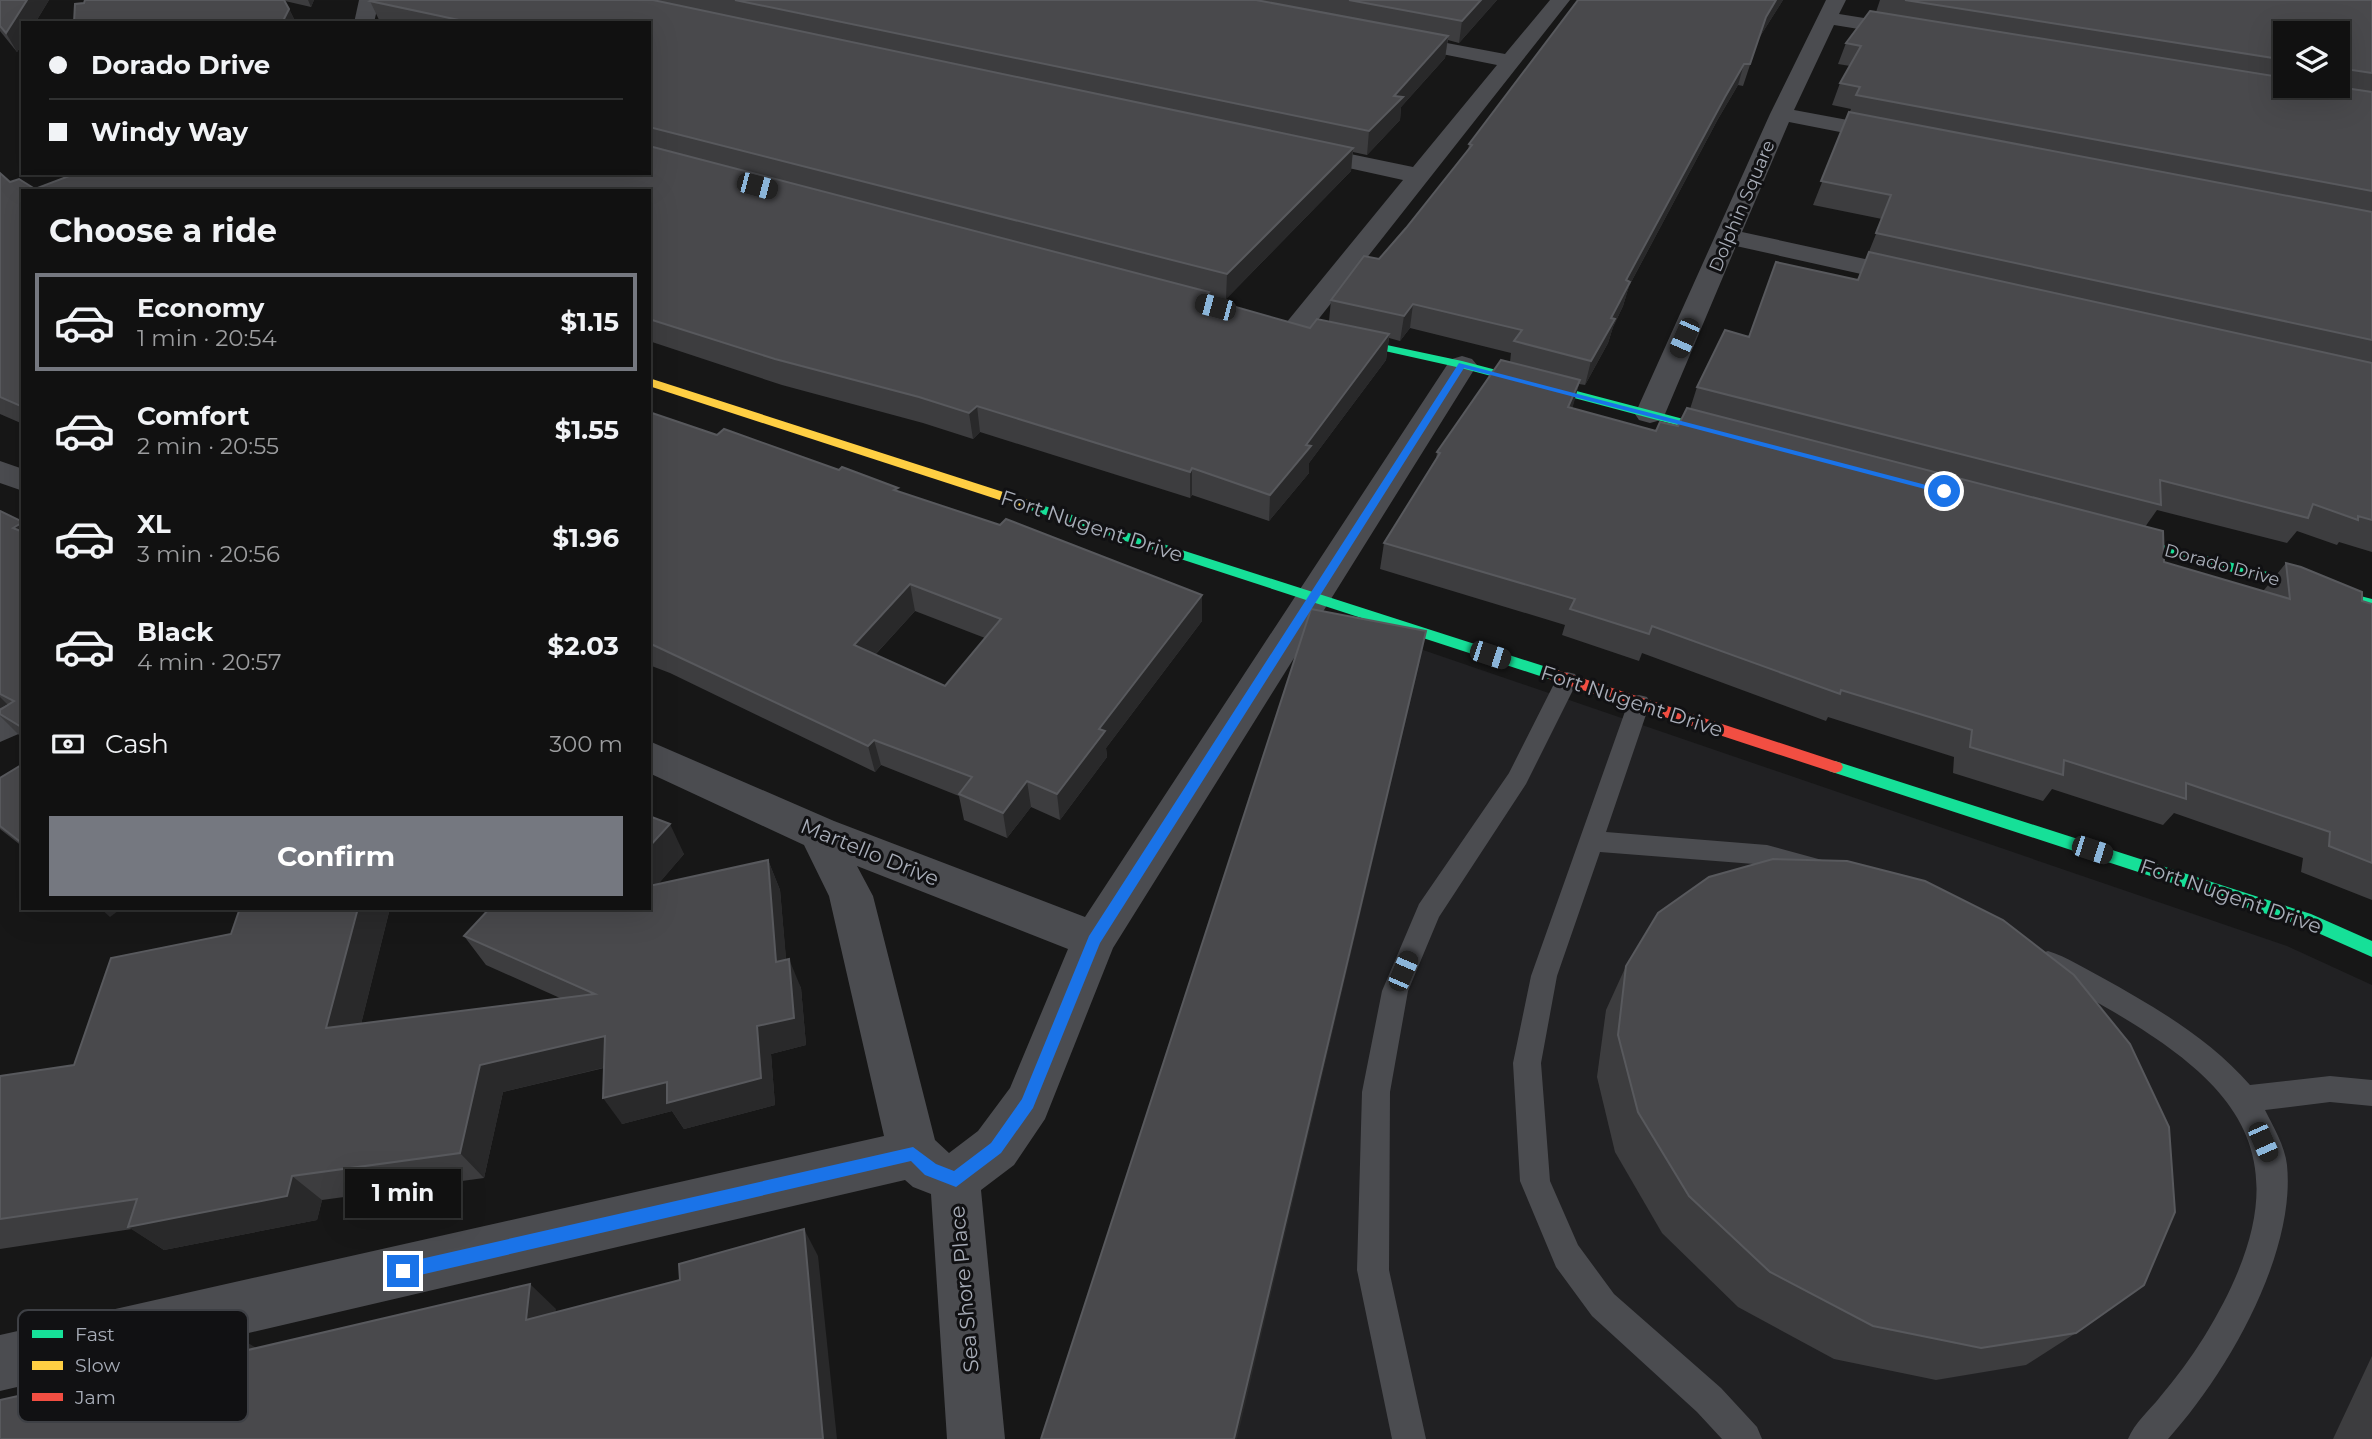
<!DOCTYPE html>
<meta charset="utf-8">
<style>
body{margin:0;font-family:Montserrat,sans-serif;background:#1a1a1a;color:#f1f3f6;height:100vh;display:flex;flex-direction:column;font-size:26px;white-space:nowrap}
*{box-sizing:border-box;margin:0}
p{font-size:23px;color:#9c9d9f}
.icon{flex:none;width:38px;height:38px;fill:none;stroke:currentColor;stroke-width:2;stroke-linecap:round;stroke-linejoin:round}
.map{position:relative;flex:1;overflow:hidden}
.drawer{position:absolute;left:21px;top:189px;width:630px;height:721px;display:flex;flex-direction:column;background:#111;border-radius:0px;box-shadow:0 7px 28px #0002,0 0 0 2px #303131}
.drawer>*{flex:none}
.hud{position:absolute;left:21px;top:21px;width:630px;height:154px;border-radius:0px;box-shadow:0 7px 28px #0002,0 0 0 2px #303131;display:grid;align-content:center;height:154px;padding:0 28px;background:#111}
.buttons{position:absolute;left:2273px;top:21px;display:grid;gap:14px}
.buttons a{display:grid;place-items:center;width:77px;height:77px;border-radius:0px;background:#111;box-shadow:0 7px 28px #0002,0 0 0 2px #303131;font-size:35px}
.end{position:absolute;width:32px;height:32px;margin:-16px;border:9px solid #1a73e8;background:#fff;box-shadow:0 0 0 4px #fff}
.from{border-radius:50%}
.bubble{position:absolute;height:49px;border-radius:0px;background:#111;box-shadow:0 7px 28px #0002,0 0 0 2px #303131;font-size:23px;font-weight:700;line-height:49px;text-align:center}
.car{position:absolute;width:21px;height:42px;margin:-21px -10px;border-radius:9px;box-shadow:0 0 5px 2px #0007;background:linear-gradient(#222 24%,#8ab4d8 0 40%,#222 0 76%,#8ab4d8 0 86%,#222 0)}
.hud b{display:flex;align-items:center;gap:24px;height:66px;font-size:26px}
.hud b+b{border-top:2px solid #303131}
.hud i{width:18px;height:18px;background:#f1f3f6}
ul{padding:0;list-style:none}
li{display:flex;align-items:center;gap:21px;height:98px;margin:0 14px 10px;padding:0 14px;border:4px solid transparent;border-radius:0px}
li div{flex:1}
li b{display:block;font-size:26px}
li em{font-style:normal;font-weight:700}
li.on{border-color:#757880}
li>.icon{width:63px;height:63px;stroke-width:1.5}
h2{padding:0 28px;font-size:32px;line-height:84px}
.pay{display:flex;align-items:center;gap:18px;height:77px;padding:0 28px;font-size:26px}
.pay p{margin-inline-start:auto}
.action{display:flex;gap:14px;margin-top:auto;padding:14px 28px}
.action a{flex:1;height:80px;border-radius:0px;background:#757880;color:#fff;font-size:28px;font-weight:700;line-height:80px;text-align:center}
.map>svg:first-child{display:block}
.built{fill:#212123}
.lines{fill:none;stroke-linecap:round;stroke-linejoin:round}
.lane{fill:#4b4c50;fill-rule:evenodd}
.street{fill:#4b4c50;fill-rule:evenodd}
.fast{fill:#16e098;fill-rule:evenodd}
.slow{fill:#ffcf43;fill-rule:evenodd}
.jam{fill:#f24e42;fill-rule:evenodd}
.wall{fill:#3d3d3f;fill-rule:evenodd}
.shaded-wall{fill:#29292a}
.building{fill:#49494c;stroke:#58595d;stroke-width:2;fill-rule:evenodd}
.route{fill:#1a73e8}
.labels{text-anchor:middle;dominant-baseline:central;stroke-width:6;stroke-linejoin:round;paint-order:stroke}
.far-street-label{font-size:18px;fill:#a8adb8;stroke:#111113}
.street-label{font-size:21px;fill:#a8adb8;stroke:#111113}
.key{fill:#111113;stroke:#3e4045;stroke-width:2}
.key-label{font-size:19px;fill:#a8adb8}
</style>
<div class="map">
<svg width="2372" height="1439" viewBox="0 0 2372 1439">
<rect width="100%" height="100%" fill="#171717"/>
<polygon class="built" points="1356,627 2287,946 2372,985 2372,1439 1055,1439"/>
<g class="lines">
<g class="lane">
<polygon points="1567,672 1575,674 1578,680 1526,784 1439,917 1408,991 1390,1092 1389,1270 1426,1439 1392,1439 1357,1270 1362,1092 1382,991 1419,904 1509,773 1559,674"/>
<polygon points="1639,695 1647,697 1650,703 1606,832 1767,845 1822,860 1826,867 1822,874 1813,877 1767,865 1600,852 1557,976 1541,1063 1550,1181 1578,1245 1614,1294 1721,1388 1757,1427 1762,1439 1722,1439 1697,1412 1592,1316 1556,1267 1520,1181 1513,1063 1531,976 1628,703 1631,697"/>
<path d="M2048,951c19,6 36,17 53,26 54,30 108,61 149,108l80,-9 42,4v26l-42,-4 -65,8c8,16 20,36 22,55 9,90 -61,210 -119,274h-40c7,-17 21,-28 32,-42 16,-19 31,-39 44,-60 127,-207 5,-274 -165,-367l-4,-8 4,-8z"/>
</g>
<g class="street">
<polygon points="359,0 379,0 374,23 354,23"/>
<polygon points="1550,0 1570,0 1306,335 1296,337 1286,335 1282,329 1286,323 1403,180 1294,156 1290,151 1294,146 1302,144 1413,167 1497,65 1387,43 1384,39 1387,35 1394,33 1505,54"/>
<polygon points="1826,0 1846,0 1839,14 1914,26 1924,32 1914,38 1834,25 1794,110 1896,129 1904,131 1908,136 1904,141 1896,143 1789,122 1742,232 1915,270 1924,272 1928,278 1924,284 1915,286 1736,246 1665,414 1661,420 1650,423 1639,420 1635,414 1770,114"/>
<path d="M1462,356l10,3 5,6 -364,583 -68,171 -31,46 -33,25 24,249h-58l-16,-245 -18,-7 -8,-7 -905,211v-56l884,-199 -55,-240 -25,-51 -155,-72v-32l185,80 251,96 362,-552 5,-6zM857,866l211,83 -58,139 -32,43 -29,22 -14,-13 -62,-244z"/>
<polygon points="0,461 23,469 23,491 0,483"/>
<polygon points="23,698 23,732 0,742 0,708"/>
</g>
<g class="fast">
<polygon points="1335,334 1462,361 1733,432 1735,435 1729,439 1461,368 1331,339 1329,337"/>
<polygon points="1029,501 1559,671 1562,675 1559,679 1549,679 1024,508 1024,502"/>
<polygon points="2112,532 2372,599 2372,609 2107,539 2105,536 2107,533"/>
<polygon points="1835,761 2311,914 2372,941 2372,957 2300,925 1829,771 1827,767 1829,763"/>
</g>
<polygon class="slow" points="649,378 1034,502 1036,505 1034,508 1024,508 649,386"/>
<polygon class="jam" points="1554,669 1841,763 1843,767 1841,771 1835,773 1549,679 1546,675 1549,671"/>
</g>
<g class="wall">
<polygon points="0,0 49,0 35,23 23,23 23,43 17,52 0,31"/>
<polygon points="85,0 314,0 311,7 285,1 296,23 74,23"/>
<path d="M372,0h1125l-38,43 -11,-3 -3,18 -44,49 -1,13 -33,35 -14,-3 -2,19 -125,128 -17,-4v5l101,28 19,-7 2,-21 48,-41 27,-31 62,-77 1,-7 109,-144h205l-24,38 -16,48 -5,-1 -20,34 -89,167 -6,20 -10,21 -5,16 -23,42 -6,-1 -7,24 84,23 22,-5 12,-17 7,-22 52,-50 109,-58 24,-60 -69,-14 38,-96 -19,-4 8,-22 10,-17 -12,-2 8,-21 30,-31 4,-12h492v552l-33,-10 -2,3 -40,-14 -10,12 -130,-33 -12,17 19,35 100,29v-1l22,-27 76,38 10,3v296l-71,-28 2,-14 -129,-45 -11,12 -111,-36 -9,12 -90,-28 1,-16 -126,-40 -2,4 -184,-68 -3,8 -77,-26 3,-10 -185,-56 4,-26 52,-83 1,-8 73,-90 1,-9 -101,-25 -10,13 -11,-3 -3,22 -77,103v10l-40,48 -77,-26 -2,3 -210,-66 -7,7 -50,-16 -141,-38 -133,-44v-150h-626v233l-23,-10v-241l10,9 25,7 614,-16v-150h-266l-3,-1 -10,-21zM2286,33h52v53h-52z"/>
<path d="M649,412l68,23 181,57 304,103v26l-96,127 1,9 -47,63 -29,-13 -24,31 -43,-18 -5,-24 -78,-31 -6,7 -205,-99 -21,-8zM915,611l70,27 -40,48 -70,-31z"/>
<polygon points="0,511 23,522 23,739 0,716 0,710 8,705 7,704 0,708"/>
<polygon points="23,764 23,847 0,829 0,778"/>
<polygon points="649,816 684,854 658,884 768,860 780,890 786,960 801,988 806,1045 771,1054 775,1105 684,1129 672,1111 622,1124 604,1068 503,1092 484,1178 322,1200 317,1220 164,1250 132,1229 0,1249 0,1076 74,1065 231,934 240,908 390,908 361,1024 560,998 486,965 464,936"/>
<polygon points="1626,966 2076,1333 2026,1365 1936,1380 1834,1359 1738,1307 1662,1233 1615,1152 1597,1077 1606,1010"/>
<polygon points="2372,1356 2372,1439 2333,1439"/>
</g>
<g class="shaded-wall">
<polygon points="27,0 49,0 35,23 23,23 23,43 17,52 6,33"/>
<polygon points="308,0 314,0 311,7"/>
<polygon points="1481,0 1497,0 1459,43 1462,21"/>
<polygon points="1776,0 1783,0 1759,38 1743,86 1766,17"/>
<polygon points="289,9 296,23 282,23"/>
<polygon points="1448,36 1445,58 1401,107 1400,120 1367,155 1369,131 1394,96"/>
<polygon points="1744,64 1738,85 1718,119 1629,286 1623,306 1613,327 1608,343 1585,385 1591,361 1611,318 1626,280 1725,97"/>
<polygon points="1353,148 1351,171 1226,299 1227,274"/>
<polygon points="1413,304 1410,328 1400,341 1404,316"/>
<polygon points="1389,334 1386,360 1309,463 1309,473 1269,521 1270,495 1306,445"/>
<polygon points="1580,380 1573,406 1562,433 1568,407"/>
<polygon points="977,406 980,432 973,439 969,413"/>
<polygon points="1192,468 1192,495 1190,498 1190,472"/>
<polygon points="0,523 23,523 23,540"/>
<polygon points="910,584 915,611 860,671 854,645"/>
<polygon points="1202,595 1202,621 1106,748 1107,757 1060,820 1057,794 1099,729"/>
<polygon points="1426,631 1418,669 1237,1439 1234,1439"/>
<polygon points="0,697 7,704 0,708"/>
<polygon points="874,740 881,765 875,772 868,746"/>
<polygon points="1027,781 1031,807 1007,838 1003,813"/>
<polygon points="670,824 684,854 649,895 649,847"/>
<polygon points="768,860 780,890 789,991 776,962"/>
<polygon points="100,908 122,908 110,917"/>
<polygon points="358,908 390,908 353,1056 326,1028"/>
<polygon points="789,959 801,988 806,1045 771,1054 775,1105 684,1129 672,1111 622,1124 603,1098 757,1026"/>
<polygon points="605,1036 623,1063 503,1092 484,1178 460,1153 480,1065"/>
<polygon points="292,1176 322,1200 317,1220 164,1250 128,1227"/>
<polygon points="804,1229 818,1256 837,1439 823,1439"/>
<polygon points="530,1284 556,1309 552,1343 526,1320"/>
<polygon points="236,1336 275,1359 231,1354"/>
</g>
<g class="building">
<polygon points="0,0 27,0 6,33 0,26"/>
<polygon points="85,0 284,0 289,9 282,23 74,23 75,4 84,3"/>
<polygon points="372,0 653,0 1353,148 1227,274 649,127 649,23 473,23 370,1"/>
<polygon points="735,0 1256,0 1448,36 1394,96 1403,97 1369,131"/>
<polygon points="1349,0 1481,0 1462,21"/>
<polygon points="1578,0 1776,0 1766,17 1750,64 1744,64 1725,97 1626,280 1630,282 1611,318 1615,319 1591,361 1514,341 1522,330 1413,304 1404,316 1331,300 1364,256 1379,259 1406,228 1472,145 1469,144"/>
<polygon points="1905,0 2372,0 2372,73 2338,68 2338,33 2286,33 2286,60"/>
<polygon points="1870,11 2286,78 2286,86 2332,86 2372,92 2372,191 1856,95 1860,87 1840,83 1861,46 1846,43"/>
<polygon points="1849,112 2372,212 2372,340 1876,233 1891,195 1821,181"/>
<polygon points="649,146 1209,292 1204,298 1310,328 1317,319 1389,334 1306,445 1311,446 1270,495 1192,468 1190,472 977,406 969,413 919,397 775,359 649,319 649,191 23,191 23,407 0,397 0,173 10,182 19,179 35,189 77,173 649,173"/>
<polygon points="1869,252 2372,363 2372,520 2358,516 2358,520 2313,504 2308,518 2160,480 2161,505 1697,387 1725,330 1749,337 1776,262 1858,280"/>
<polygon points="1501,360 1580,380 1568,407 1656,431 1660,422 1678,426 1687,408 2163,531 2164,562 2290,599 2286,563 2301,567 2362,592 2362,601 2372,604 2372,863 2329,846 2330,832 2186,783 2186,799 2064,760 2063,775 1970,747 1972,730 1841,690 1840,694 1652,626 1649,634 1570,609 1575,599 1384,543 1440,453 1437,452"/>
<path d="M649,412l68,23 7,-6 115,41 3,-3 56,21 -4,2 106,35 6,-6 196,76 -103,134 6,2 -48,63 -30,-13 -24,32 -44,-19 13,-17 -98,-37 -6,6 -219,-103zM910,584l91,35 -56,67 -91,-41z"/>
<polygon points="0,511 23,522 13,528 23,532 23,728 0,714 0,710 14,701 0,694"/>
<polygon points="1311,609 1426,631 1234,1439 1041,1439"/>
<polygon points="23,764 23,844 0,826 0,778"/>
<polygon points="649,816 670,824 649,847"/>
<polygon points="1773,859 1847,861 1925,881 2003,920 2074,975 2130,1044 2169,1127 2175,1212 2144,1285 2076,1333 1981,1348 1873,1326 1770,1272 1689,1196 1638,1112 1618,1035 1626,966 1658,913 1709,877"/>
<polygon points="768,860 776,962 789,959 794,1018 757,1026 761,1078 667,1103 667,1082 603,1098 605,1036 480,1065 460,1153 292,1176 287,1196 128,1227 137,1199 0,1219 0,1076 74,1065 111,958 231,934 240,908 358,908 326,1028 595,994 464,936 490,908 649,908 649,886"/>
<polygon points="804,1229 823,1439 0,1439 0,1400 99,1378 106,1358 236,1336 231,1354 530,1284 526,1320 680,1280 679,1264"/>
</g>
<polygon class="route" points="1459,363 1949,491 1944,494 1464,368 1100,943 1033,1108 1001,1153 956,1187 925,1175 911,1161 403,1279 397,1276 397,1265 403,1263 913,1147 936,1164 954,1171 991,1143 1022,1099 1089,936"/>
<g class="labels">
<g class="far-street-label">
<text transform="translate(1742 206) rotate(-67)">Dolphin Square</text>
<text transform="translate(2222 565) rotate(15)">Dorado Drive</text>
</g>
<g class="street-label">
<text transform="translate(1092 526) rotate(18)">Fort Nugent Drive</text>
<text transform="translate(1632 701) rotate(18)">Fort Nugent Drive</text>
<text transform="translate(870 852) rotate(22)">Martello Drive</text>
<text transform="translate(2231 896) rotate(19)">Fort Nugent Drive</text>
<text transform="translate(964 1289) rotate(-95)">Sea Shore Place</text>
</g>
</g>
<rect x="18" y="1310" width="230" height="112" rx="10" class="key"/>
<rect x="32" y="1330" width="31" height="8" fill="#16e098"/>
<rect x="32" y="1361" width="31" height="9" fill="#ffcf43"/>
<rect x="32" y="1393" width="31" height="8" fill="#f24e42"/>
<g class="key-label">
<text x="75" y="1341">Fast</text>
<text x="75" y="1372">Slow</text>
<text x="75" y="1404">Jam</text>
</g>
</svg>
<div class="buttons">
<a><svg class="icon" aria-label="layers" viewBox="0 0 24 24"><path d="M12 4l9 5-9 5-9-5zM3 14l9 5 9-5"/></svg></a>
</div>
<i class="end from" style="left:1944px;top:491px"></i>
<i class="end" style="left:403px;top:1271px"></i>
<div class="bubble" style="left:345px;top:1169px;width:116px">1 min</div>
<i class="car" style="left:757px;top:186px;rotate:105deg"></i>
<i class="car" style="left:1215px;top:307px;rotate:285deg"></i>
<i class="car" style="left:1684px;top:338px;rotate:204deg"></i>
<i class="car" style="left:1490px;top:655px;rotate:108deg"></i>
<i class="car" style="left:2092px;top:850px;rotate:108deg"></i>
<i class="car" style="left:1403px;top:971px;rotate:23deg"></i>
<i class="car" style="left:2263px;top:1142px;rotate:156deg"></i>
<div class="hud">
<b><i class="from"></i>Dorado Drive</b>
<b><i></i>Windy Way</b>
</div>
<section class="drawer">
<h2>Choose a ride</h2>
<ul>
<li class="on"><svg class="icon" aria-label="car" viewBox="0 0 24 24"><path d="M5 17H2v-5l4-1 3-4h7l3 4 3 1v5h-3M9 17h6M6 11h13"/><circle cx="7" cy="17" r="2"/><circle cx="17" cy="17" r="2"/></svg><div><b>Economy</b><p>1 min · 20:54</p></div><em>$1.15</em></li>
<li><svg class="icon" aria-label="car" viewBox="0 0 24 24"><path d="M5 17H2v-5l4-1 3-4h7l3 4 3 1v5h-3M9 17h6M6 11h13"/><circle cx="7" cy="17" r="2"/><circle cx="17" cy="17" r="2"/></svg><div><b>Comfort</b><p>2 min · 20:55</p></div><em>$1.55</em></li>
<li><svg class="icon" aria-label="car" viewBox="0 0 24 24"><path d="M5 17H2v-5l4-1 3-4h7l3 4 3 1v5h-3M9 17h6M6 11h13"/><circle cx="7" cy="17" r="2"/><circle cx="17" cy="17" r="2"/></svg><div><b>XL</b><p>3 min · 20:56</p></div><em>$1.96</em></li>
<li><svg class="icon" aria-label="car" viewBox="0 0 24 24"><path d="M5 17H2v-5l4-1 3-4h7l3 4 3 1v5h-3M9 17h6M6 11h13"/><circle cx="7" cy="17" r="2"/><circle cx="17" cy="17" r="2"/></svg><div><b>Black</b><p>4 min · 20:57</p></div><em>$2.03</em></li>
</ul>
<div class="pay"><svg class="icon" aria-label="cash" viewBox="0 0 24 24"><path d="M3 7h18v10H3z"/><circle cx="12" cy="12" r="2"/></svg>Cash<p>300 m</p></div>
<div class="action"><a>Confirm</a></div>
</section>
</div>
